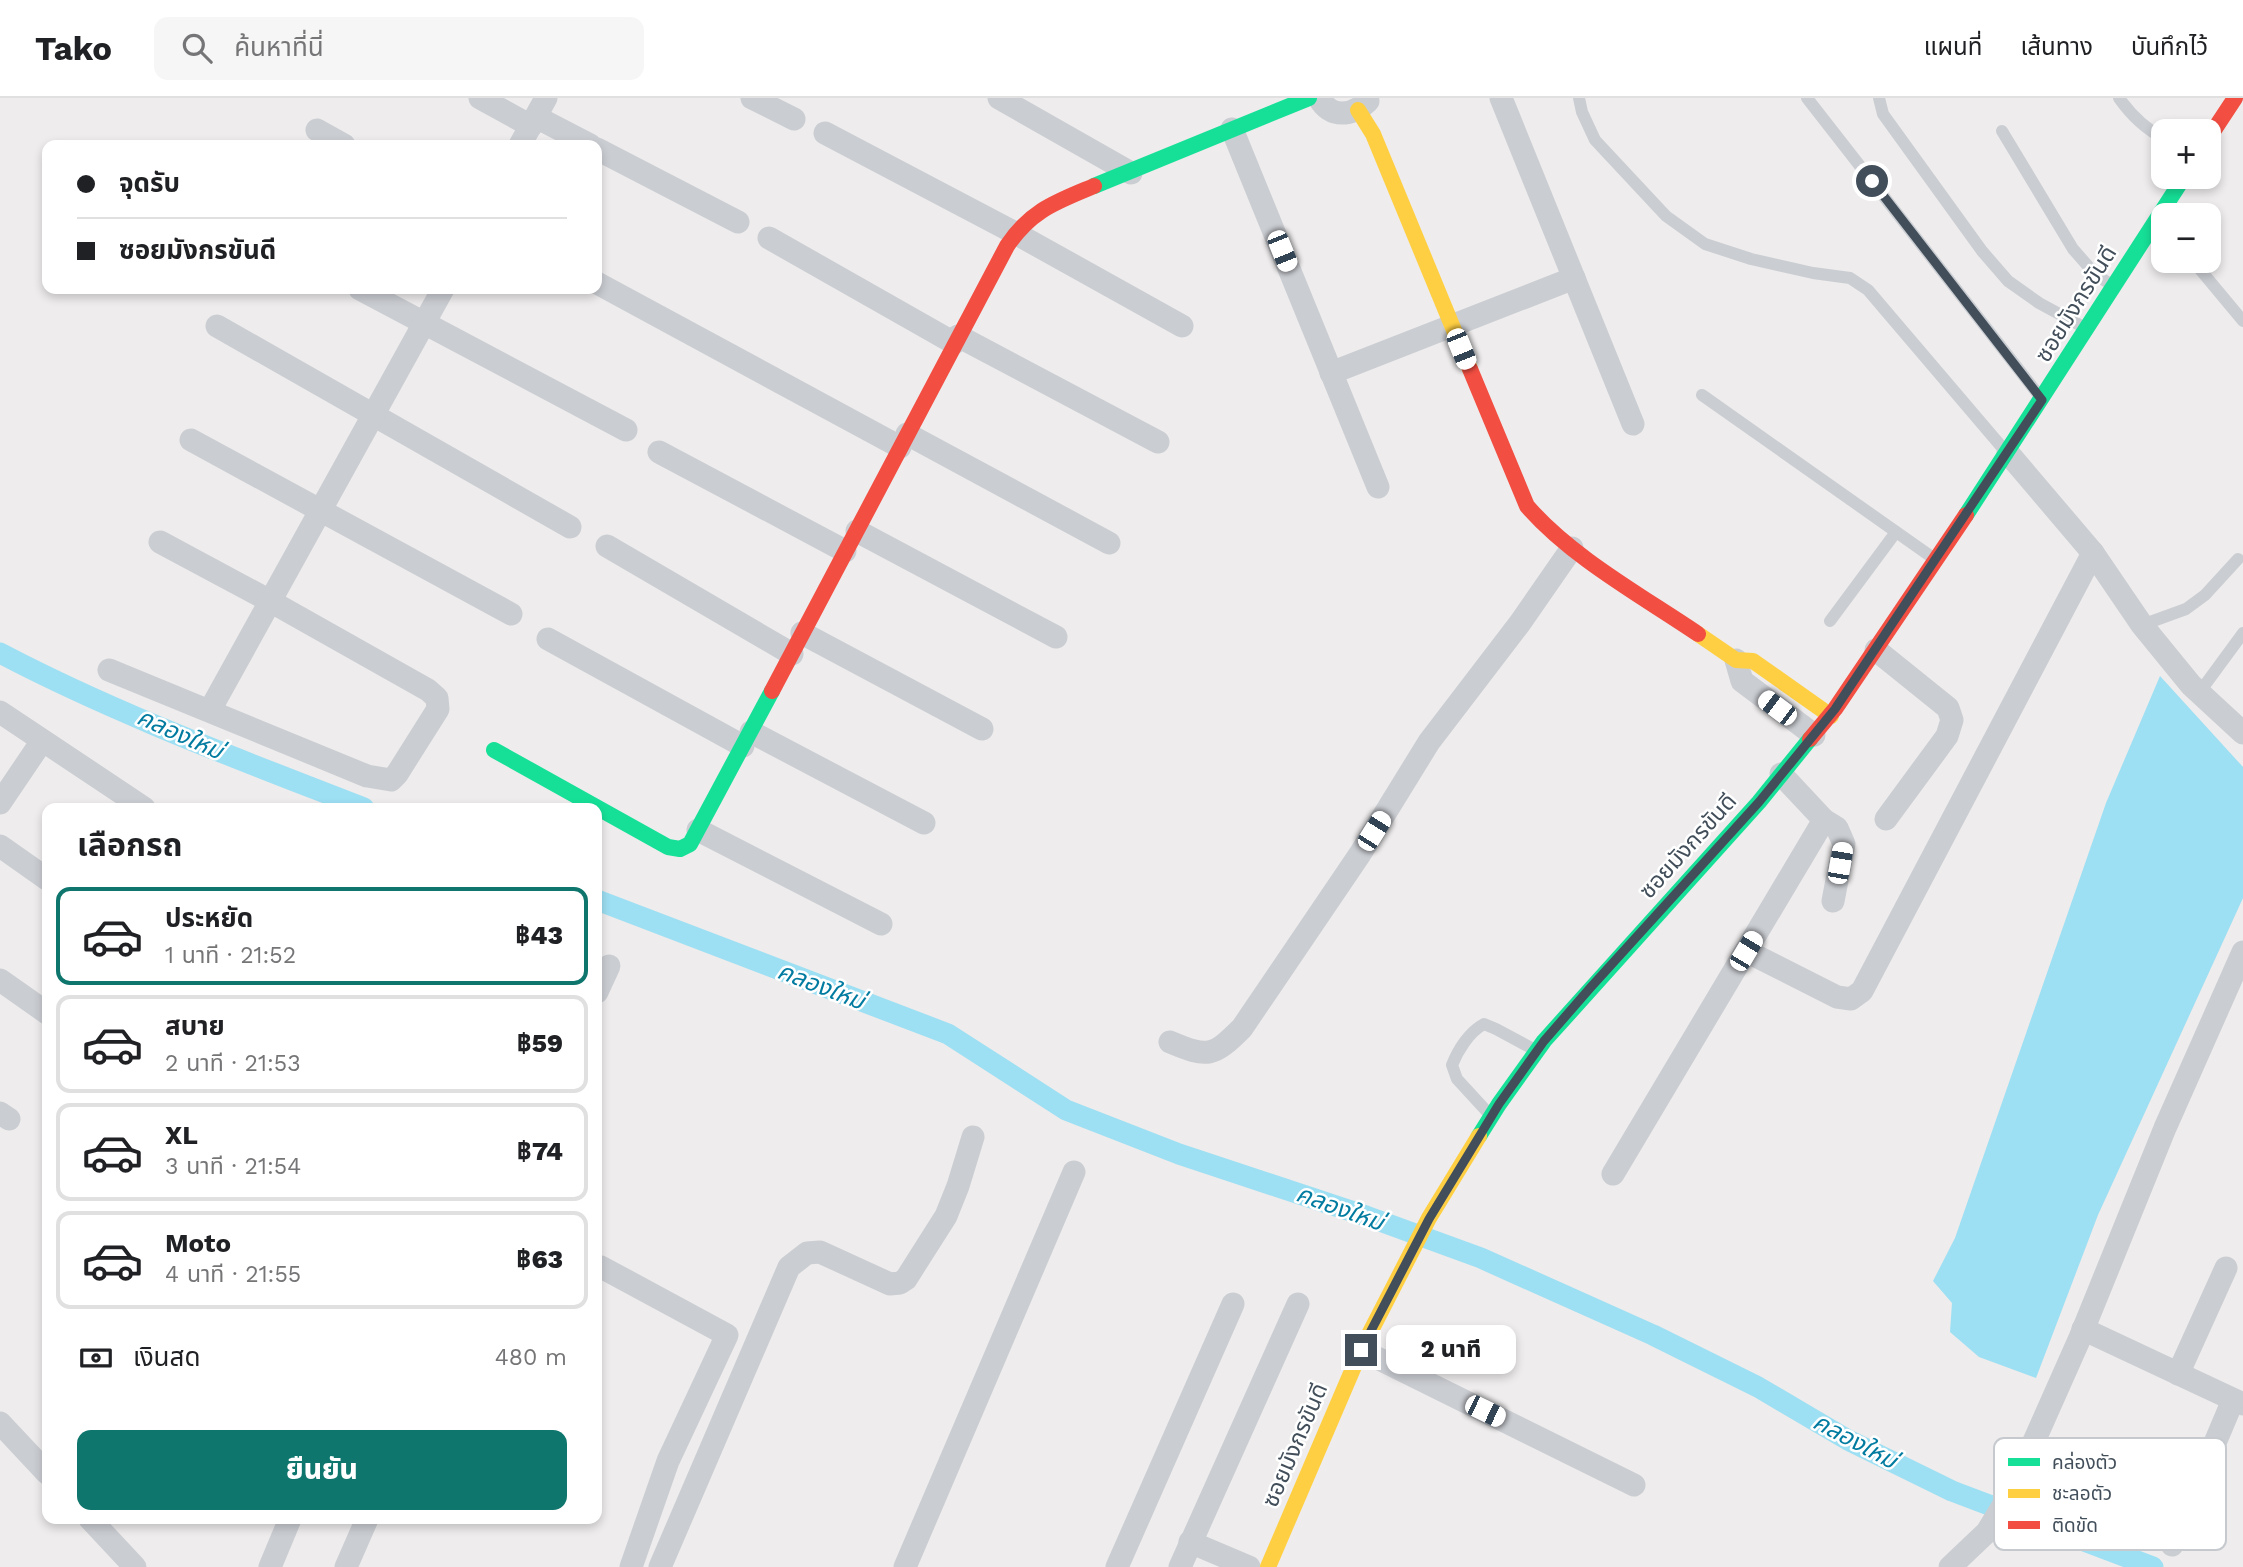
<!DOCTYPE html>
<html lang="th">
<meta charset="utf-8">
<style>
body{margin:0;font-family:"Work Sans","Noto Sans Thai",sans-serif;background:#f6f6f6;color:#202124;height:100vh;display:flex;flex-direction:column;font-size:26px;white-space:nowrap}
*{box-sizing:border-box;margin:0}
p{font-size:23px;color:#757577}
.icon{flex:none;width:38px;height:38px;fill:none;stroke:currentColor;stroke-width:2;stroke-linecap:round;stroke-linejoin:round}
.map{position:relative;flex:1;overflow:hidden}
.side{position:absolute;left:42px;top:705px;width:560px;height:721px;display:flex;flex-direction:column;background:#fff;border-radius:14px;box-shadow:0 4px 10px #0003}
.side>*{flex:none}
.hud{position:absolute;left:42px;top:42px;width:560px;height:154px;border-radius:14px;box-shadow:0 4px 10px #0003;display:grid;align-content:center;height:154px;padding:0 35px;background:#fff}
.tools{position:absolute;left:2151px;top:21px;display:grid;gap:14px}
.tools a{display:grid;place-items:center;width:70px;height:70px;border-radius:14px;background:#fff;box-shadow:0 4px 10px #0003;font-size:35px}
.end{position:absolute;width:32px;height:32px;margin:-16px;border:9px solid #424f5b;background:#fff;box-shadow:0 0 0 4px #fff}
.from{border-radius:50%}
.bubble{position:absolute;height:49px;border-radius:14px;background:#fff;box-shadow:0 4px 10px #0003;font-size:23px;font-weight:800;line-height:49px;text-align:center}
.car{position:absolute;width:21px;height:42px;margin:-21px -10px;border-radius:9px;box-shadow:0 0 5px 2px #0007;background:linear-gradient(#fff 24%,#345 0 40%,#fff 0 76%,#345 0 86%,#fff 0)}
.hud b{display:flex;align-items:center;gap:24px;height:66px;font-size:26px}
.hud b+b{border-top:2px solid #e0e0e0}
.hud i{width:18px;height:18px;background:#202124}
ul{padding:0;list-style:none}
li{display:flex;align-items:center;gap:21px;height:98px;margin:0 14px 10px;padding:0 21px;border:4px solid #e0e0e0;border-radius:14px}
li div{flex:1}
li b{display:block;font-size:26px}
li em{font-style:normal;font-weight:800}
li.selected{border-color:#0f766e}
li>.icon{width:63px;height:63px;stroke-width:1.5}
h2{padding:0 35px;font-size:32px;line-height:84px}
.pay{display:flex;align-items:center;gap:18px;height:77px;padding:0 35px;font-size:26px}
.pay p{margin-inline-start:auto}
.button{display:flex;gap:14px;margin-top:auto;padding:14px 35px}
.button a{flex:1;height:80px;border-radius:14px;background:#0f766e;color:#fff;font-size:28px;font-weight:800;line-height:80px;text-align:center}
header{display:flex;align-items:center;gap:42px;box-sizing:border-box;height:98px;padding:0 35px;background:#fff;border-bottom:2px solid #e0e0e0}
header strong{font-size:33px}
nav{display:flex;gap:38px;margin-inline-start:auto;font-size:24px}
.search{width:490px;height:63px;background:#f6f6f6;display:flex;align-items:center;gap:18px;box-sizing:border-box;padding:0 24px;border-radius:14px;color:#757577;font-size:26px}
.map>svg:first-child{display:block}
.water{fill:#9ddff3}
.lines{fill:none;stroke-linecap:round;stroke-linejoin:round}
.canal{stroke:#9ddff3;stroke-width:21}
.lane{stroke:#cacdd2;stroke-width:12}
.street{stroke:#cacdd2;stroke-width:23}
.fast{stroke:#16e098;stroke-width:16}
.slow{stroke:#ffcf43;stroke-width:16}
.jam{stroke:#f24e42;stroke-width:16}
.route{stroke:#424f5b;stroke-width:9}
.labels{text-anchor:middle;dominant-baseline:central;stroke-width:5;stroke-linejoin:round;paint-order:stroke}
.street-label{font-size:23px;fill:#424f5b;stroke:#fff}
.water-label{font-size:24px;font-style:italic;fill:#027ba0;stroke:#fff}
.key{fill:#fff;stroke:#c6cace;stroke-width:2}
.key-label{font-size:19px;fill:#424f5b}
</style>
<header>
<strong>Tako</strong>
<div class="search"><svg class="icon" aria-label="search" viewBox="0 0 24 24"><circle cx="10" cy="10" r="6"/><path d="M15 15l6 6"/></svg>ค้นหาที่นี่</div>
<nav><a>แผนที่</a><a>เส้นทาง</a><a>บันทึกไว้</a></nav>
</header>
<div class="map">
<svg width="2243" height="1469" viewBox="0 0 2243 1469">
<rect width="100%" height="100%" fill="#eeecec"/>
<polygon class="water" points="2160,578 2243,669 2243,800 2098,1117 2036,1280 1979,1259 1950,1234 1952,1205 1933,1183 1955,1140 2106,705"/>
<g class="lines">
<g class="canal">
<path d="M0,555c116,61 241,107 364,155"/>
<polyline points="597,802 948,936 1066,1012 1179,1056 1366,1118 1481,1160 1653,1237 1758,1289 1848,1342 1952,1393 2153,1469"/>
</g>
<g class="lane">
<polyline points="1579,0 1582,14 1595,42 1666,118 1705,146 1751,161 1813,175 1850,180 1868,192 2006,354"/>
<polyline points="1807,0 2041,300"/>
<polyline points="1879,0 1883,16 1982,153 2008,183 2039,205 2087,231"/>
<path d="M2119,0c12,17 25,30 44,40"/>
<polyline points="2002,33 2073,151 2095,176 2113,188"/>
<polyline points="2193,163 2243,223"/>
<polyline points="1702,297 1936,462"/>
<polyline points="1830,523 1896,434"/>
<polyline points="2142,527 2186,511 2205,497 2238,461"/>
<polyline points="2199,595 2243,535"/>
<path d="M1491,1018l-34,-37 -5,-14c6,-15 17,-33 32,-41l12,5 41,22"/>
</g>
<g class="street">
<polyline points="480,0 531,28"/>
<polyline points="752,0 794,21"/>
<polyline points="999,0 1131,75"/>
<path d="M1319,0c12,21 33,18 49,3"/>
<polyline points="1501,0 1633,326"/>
<polyline points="536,19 590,47"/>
<polyline points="1232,31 1378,389"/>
<polyline points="317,32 344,47"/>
<polyline points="825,35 1015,135 1182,228"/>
<polyline points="520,47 546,0"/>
<polyline points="597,51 738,124"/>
<polyline points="769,140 954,245"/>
<polyline points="597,185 900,349"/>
<polyline points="360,191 626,332"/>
<polyline points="217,228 570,429"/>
<polyline points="958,238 1158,344"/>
<polyline points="1331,275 1574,180"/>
<polyline points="907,336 1109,445"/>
<polyline points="191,342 511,516"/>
<polyline points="659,354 845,453"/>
<polyline points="2008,355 2093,455 2142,527 2191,587 2243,635"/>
<polyline points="857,433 1056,539"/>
<polyline points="607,448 792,556"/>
<polyline points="802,535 982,631"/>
<polyline points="548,541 743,648"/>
<polyline points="1876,552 1948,610 1952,622 1947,638 1886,721"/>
<polyline points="1736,562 1742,583 1814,637"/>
<polyline points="109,572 367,678 391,682 397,676 438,611 437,600 428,592 270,503 160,444"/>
<polyline points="210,612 443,191"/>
<polyline points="0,614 144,710"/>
<polyline points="751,634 924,725"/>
<polyline points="0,705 42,643"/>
<polyline points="1824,722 1837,730 1844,746 1833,803"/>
<polyline points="698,732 881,826"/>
<polyline points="0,748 47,781"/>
<polyline points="1746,853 1837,899 1851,901 1862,893 2093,455"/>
<polyline points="0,882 47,915"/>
<polyline points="597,894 609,868"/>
<path d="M1170,944c38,16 43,15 72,-14l118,-174 69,-112 91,-119 52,-75"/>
<polyline points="0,1015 9,1021"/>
<polyline points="1613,1076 1824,722 1781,676"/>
<polyline points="601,1169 727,1237 668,1363 631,1469"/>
<polyline points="2083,1231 2243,1306"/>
<polyline points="1361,1252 1634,1387"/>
<polyline points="2178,1276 2226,1170"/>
<polyline points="0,1325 47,1375"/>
<polyline points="90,1421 135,1469"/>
<polyline points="1190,1444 1249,1469"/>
<polyline points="2172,1447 2233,1302"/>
<polyline points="270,1469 290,1421"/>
<polyline points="346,1469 367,1421"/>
<polyline points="660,1469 789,1169 807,1155 820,1154 890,1186 900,1185 906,1181 946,1118 958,1088 973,1039"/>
<polyline points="905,1469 1074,1074"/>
<polyline points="1117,1469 1233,1206"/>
<polyline points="1180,1469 1298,1206"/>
<polyline points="1950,1469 1987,1434 2012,1393 2079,1242 2165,1030 2243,854"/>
</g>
<g class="fast">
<polyline points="1094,88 1309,0"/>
<polyline points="1966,417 2184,79"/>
<polyline points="494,652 668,749 680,751 690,746 772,593"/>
<polyline points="1479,1038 1499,1006 1544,943 1759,704 1810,641"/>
</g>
<g class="slow">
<polyline points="1358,12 1373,36 1470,271"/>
<polyline points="1698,536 1736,562 1753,563 1831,618"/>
<polyline points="1268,1469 1361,1252 1429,1120 1479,1038"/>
</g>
<g class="jam">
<polyline points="2208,41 2235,0"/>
<path d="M1470,271l57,137c44,51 115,90 171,128"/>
<path d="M772,593l235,-445c24,-36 49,-44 87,-60"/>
<polyline points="1810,641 1835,611 1966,417"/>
</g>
</g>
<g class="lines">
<polyline class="route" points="1361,1252 1429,1121 1499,1006 1544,943 1591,889 1759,704 1835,611 2042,302 1872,83"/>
</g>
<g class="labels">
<g class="street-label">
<text transform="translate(2076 206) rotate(-58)">ซอยมังกรขันดี</text>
<text transform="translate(1688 748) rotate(-48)">ซอยมังกรขันดี</text>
<text transform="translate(1295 1347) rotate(-67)">ซอยมังกรขันดี</text>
</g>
<g class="water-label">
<text transform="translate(180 636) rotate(24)">คลองใหม่</text>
<text transform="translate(821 888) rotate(21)">คลองใหม่</text>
<text transform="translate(1340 1110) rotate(20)">คลองใหม่</text>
<text transform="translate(1855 1343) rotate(28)">คลองใหม่</text>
</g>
</g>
<rect x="1994" y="1340" width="232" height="112" rx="10" class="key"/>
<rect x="2008" y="1360" width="32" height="8" fill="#16e098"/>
<rect x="2008" y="1391" width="32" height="9" fill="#ffcf43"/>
<rect x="2008" y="1423" width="32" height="8" fill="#f24e42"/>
<g class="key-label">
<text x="2052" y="1371">คล่องตัว</text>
<text x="2052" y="1402">ชะลอตัว</text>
<text x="2052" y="1434">ติดขัด</text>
</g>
</svg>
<div class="tools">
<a>+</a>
<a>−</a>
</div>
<i class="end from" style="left:1872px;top:83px"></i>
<i class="end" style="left:1361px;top:1252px"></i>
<div class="bubble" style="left:1386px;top:1227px;width:130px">2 นาที</div>
<i class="car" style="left:1282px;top:153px;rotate:158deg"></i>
<i class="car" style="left:1461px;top:251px;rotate:158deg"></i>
<i class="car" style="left:1777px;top:610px;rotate:307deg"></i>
<i class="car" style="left:1374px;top:733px;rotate:32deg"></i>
<i class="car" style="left:1840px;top:765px;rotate:10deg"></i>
<i class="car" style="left:1746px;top:853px;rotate:31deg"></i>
<i class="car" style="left:1485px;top:1313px;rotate:116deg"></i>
<div class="hud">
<b><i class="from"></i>จุดรับ</b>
<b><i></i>ซอยมังกรขันดี</b>
</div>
<section class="side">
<h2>เลือกรถ</h2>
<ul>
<li class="selected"><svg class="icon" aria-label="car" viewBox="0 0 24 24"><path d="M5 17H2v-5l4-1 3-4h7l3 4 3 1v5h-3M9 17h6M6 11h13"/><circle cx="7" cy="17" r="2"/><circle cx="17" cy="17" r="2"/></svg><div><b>ประหยัด</b><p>1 นาที · 21:52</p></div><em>฿43</em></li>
<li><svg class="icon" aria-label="car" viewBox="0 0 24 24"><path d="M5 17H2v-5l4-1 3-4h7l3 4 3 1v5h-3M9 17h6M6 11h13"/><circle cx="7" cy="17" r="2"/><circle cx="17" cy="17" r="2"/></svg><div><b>สบาย</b><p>2 นาที · 21:53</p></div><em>฿59</em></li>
<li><svg class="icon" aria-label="car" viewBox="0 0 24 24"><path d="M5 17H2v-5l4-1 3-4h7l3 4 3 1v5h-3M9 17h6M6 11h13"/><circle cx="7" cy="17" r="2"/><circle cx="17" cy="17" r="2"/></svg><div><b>XL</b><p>3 นาที · 21:54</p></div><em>฿74</em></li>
<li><svg class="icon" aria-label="car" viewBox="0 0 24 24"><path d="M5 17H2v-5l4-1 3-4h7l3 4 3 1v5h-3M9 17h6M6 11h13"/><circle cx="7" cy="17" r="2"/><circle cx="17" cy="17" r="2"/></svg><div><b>Moto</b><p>4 นาที · 21:55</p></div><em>฿63</em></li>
</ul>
<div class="pay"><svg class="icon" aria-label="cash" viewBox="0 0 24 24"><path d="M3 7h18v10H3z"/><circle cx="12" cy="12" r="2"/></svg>เงินสด<p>480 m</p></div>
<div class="button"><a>ยืนยัน</a></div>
</section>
</div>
